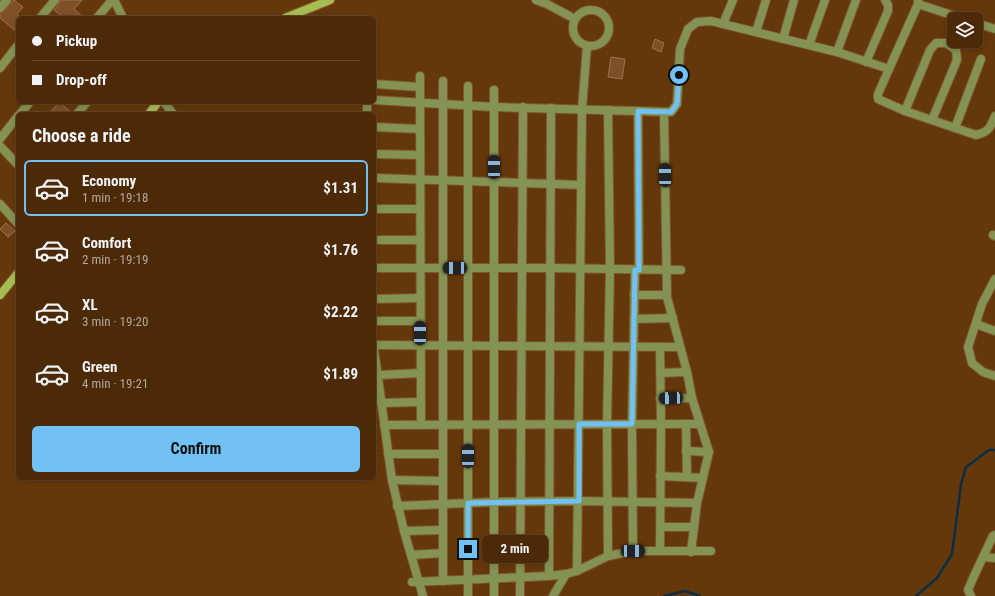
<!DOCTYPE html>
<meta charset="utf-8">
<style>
body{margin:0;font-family:"Roboto Condensed",sans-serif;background:#533212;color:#f1f3f6;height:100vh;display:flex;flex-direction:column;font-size:15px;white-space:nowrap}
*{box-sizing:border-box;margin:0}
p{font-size:13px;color:#b2a79c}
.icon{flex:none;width:22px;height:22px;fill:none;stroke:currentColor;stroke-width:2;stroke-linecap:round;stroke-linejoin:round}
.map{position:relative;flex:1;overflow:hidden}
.drawer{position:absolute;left:16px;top:112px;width:360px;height:368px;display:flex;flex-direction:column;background:#4c2a08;border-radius:6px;box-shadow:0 2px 6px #0003,0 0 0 1px #634629}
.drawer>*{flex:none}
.top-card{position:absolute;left:16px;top:16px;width:360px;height:88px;border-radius:6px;box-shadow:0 2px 6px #0003,0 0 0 1px #634629;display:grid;align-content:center;height:88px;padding:0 16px;background:#4c2a08}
.buttons{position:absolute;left:947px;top:12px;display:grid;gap:8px}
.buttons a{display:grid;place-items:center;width:36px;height:36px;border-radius:6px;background:#4c2a08;box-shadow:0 2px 6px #0003,0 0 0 1px #634629;font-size:20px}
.end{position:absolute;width:18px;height:18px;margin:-9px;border:5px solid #72c1f5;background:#111;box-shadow:0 0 0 2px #111}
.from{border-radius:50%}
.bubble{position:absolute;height:28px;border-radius:6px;background:#4c2a08;box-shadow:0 2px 6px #0003,0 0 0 1px #634629;font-size:13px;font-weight:700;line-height:28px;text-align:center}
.car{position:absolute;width:12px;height:24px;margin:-12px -6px;border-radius:5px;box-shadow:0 0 3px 1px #0007;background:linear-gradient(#222 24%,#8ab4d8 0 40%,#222 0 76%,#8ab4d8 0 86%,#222 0)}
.top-card b{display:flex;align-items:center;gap:14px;height:38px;font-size:15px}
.top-card b+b{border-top:1px solid #634629}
.top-card i{width:10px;height:10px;background:#f1f3f6}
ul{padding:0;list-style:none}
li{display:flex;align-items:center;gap:12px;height:56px;margin:0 8px 6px;padding:0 8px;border:2px solid transparent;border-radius:6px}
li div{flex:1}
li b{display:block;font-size:15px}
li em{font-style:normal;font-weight:700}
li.current{border-color:#72c1f5}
li>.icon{width:36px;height:36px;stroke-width:1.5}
h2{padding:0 16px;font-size:18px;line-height:48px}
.primary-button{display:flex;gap:8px;margin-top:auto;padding:8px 16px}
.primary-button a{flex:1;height:46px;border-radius:6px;background:#72c1f5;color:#111;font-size:16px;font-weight:700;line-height:46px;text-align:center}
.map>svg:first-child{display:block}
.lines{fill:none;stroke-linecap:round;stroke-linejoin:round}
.stream{stroke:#0a2e44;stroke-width:2.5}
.building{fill:#7f5028;stroke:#a17047}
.street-casing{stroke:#7d552e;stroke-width:10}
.secondary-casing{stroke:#7d552e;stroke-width:10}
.street{stroke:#849352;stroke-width:8}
.secondary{stroke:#a7bd51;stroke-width:8}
.route{stroke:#72c1f5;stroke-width:5}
</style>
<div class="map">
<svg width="995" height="596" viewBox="0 0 995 596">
<rect width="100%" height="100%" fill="#65380b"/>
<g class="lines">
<g class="stream">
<polyline points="664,596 685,591 700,596"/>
<polyline points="916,596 937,578 952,554 961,484 966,467 989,450 995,450"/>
</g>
</g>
<g class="building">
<polygon points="14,0 23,7 17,14 18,15 18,33 0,18 0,15"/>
<polygon points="60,0 82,0 74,9 84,18 64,18 54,10 59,4"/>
<polygon points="655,39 664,43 661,52 652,48"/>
<polygon points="611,57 625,59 622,79 608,77"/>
<polygon points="59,102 72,113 72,114 49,114"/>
<polygon points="6,223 15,231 8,237 0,229"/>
</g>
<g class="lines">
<g class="street-casing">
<g id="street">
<polyline points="114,0 123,18"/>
<polyline points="536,0 547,4 575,19"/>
<polyline points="918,4 964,19"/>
<polyline points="0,8 7,0"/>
<circle cx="591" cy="28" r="18"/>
<polyline points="40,18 55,0"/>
<polyline points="97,18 112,0"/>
<polyline points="976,23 995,29"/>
<polyline points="723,24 733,0"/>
<polyline points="756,32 766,0"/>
<polyline points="783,39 794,0"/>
<polyline points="809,45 825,0"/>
<polyline points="837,52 856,0"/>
<polyline points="866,62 888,11 888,5 885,0"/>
<polyline points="0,68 18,45"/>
<polyline points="889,69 918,4 918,0"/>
<polyline points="420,76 421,425"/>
<polyline points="374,84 420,87"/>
<path d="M374,100l120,7 177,5 6,-8 3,-55 8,-20 9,-7 14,-1 126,31 52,17 -11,25v5l27,12 71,24c13,-3 14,-7 19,-19"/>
<polyline points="164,102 173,114"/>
<polyline points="608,110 610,269 607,424 608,556"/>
<polyline points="638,111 639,270"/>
<polyline points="905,111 930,50 936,43 946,43 956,50 957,60 932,120"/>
<polyline points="664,112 667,297 687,372 692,398 709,452 697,503 691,552"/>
<polyline points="20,114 30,102"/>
<polyline points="77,114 87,102"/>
<polyline points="367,114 367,102"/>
<polyline points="374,127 420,129"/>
<polyline points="955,128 981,59"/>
<polyline points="0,139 18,116"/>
<polyline points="0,146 18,165"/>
<polyline points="374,154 420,155"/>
<polyline points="374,178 581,185"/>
<polyline points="0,204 18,224"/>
<polyline points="374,209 420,209"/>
<polyline points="993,235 995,236"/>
<polyline points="374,240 420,240"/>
<polyline points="374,268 550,268 681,270"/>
<polyline points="995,279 982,304 968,347 972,363 983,372 995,376"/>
<polyline points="634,295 667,295"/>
<polyline points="374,299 420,298"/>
<polyline points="634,319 673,318"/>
<polyline points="374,321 420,321"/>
<polyline points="976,324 995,331"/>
<polyline points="374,345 680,347"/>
<polyline points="660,347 661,424 660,551"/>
<polyline points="374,349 392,480 404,531 423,596"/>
<polyline points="660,373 687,372"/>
<polyline points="378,375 421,373"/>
<polyline points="660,399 692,398"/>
<polyline points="381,403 421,402"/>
<polyline points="686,424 687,477"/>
<polyline points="384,425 700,424"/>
<polyline points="686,451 709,452"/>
<polyline points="388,454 443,454"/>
<polyline points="660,476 703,478"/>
<polyline points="392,480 443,481"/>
<polyline points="397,506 494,502 579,501 697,503"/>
<polyline points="660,527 694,527"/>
<polyline points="404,531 443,530"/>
<polyline points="633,551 632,424 635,270"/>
<polyline points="411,555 443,553"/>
<polyline points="983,557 995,558"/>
<polyline points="577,571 582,109 587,46"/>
<polyline points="549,576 551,108"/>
<polyline points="443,581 443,81"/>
<polyline points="412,582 549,576 566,574 577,571 608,556 633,551 711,551"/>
<polyline points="468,596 468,86"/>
<polyline points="494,596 494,90"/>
<polyline points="520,596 523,107"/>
<polyline points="553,596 566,574"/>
<polyline points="971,596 968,590 974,576 993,536 995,535"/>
</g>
</g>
<g class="secondary-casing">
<g id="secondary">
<polyline points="285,18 330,0"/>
<polyline points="149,114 158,102"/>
<polyline points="0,295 18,273"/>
</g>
</g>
<use href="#street" class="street"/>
<use href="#secondary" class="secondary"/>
</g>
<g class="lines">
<polyline class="route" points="468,549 468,503 579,501 579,424 632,424 635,270 639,270 638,111 671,112 677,104 679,75"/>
</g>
</svg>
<div class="buttons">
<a><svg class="icon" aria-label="layers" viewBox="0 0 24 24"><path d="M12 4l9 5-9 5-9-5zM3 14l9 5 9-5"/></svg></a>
</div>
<i class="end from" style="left:679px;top:75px"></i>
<i class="end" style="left:468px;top:549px"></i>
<div class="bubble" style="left:482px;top:535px;width:66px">2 min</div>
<i class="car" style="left:494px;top:167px;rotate:0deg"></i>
<i class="car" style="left:665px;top:175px;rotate:359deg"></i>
<i class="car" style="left:455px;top:268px;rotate:270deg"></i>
<i class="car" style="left:420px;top:333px;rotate:0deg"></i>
<i class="car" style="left:671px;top:398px;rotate:268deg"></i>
<i class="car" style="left:468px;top:456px;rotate:0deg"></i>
<i class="car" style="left:633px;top:551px;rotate:90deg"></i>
<div class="top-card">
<b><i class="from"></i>Pickup</b>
<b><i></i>Drop-off</b>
</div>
<section class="drawer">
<h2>Choose a ride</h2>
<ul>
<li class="current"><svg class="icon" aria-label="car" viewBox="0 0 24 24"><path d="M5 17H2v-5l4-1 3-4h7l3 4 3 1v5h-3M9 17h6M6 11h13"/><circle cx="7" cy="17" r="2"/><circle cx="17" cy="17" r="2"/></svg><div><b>Economy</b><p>1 min · 19:18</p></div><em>$1.31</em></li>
<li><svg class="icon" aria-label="car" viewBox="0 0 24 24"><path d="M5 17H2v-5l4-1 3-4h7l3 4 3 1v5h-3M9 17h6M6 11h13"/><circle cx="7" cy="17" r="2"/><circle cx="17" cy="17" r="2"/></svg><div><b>Comfort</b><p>2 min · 19:19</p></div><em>$1.76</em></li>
<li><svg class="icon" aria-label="car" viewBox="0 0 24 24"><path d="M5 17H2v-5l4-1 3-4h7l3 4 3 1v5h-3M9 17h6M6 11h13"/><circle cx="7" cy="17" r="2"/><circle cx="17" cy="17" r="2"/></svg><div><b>XL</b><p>3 min · 19:20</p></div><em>$2.22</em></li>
<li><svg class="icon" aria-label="car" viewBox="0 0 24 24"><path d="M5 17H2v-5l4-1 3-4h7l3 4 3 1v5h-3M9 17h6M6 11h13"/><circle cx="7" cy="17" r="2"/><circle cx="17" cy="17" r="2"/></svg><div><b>Green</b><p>4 min · 19:21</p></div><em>$1.89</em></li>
</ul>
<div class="primary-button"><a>Confirm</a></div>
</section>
</div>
